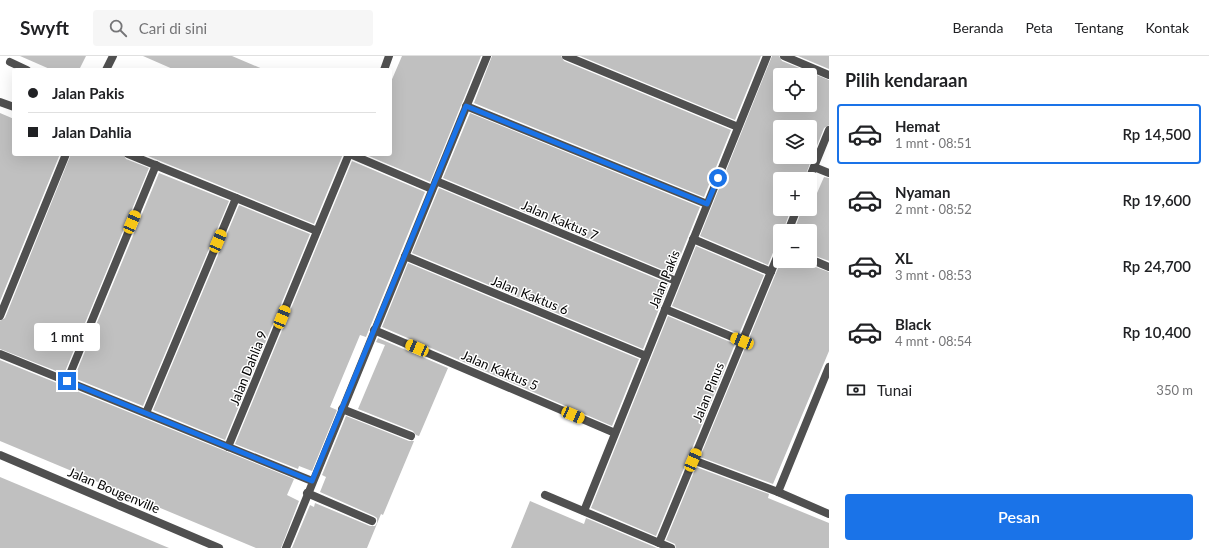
<!DOCTYPE html>
<html lang="id">
<meta charset="utf-8">
<style>
body{margin:0;font-family:Lato,sans-serif;background:#f6f6f6;color:#202124;height:100vh;display:flex;flex-direction:column;font-size:15px;white-space:nowrap}
*{box-sizing:border-box;margin:0}
p{font-size:13px;color:#757577}
.icon{flex:none;width:22px;height:22px;fill:none;stroke:currentColor;stroke-width:2;stroke-linecap:round;stroke-linejoin:round}
.map{position:relative;flex:1;overflow:hidden}
.details{display:flex;flex-direction:column;background:#fff;width:380px}
.details>*{flex:none}
.top-card{position:absolute;left:12px;top:12px;width:380px;height:88px;border-radius:4px;box-shadow:0 4px 16px #0002;display:grid;align-content:center;height:88px;padding:0 16px;background:#fff}
.fabs{position:absolute;left:773px;top:12px;display:grid;gap:8px}
.fabs a{display:grid;place-items:center;width:44px;height:44px;border-radius:4px;background:#fff;box-shadow:0 4px 16px #0002;font-size:20px}
.end{position:absolute;width:18px;height:18px;margin:-9px;border:5px solid #1a73e8;background:#fff;box-shadow:0 0 0 2px #fff}
.from{border-radius:50%}
.bubble{position:absolute;height:28px;border-radius:4px;background:#fff;box-shadow:0 4px 16px #0002;font-size:13px;font-weight:600;line-height:28px;text-align:center}
.car{position:absolute;width:12px;height:24px;margin:-12px -6px;border-radius:5px;box-shadow:0 0 3px 1px #0007;background:linear-gradient(#f5c518 24%,#345 0 40%,#f5c518 0 76%,#345 0 86%,#f5c518 0)}
.top-card b{display:flex;align-items:center;gap:14px;height:38px;font-size:15px}
.top-card b+b{border-top:1px solid #e0e0e0}
.top-card i{width:10px;height:10px;background:#202124}
ul{padding:0;list-style:none}
li{display:flex;align-items:center;gap:12px;height:60px;margin:0 8px 6px;padding:0 8px;border:2px solid transparent;border-radius:4px}
li div{flex:1}
li b{display:block;font-size:15px}
li em{font-style:normal;font-weight:600}
li.on{border-color:#1a73e8}
li>.icon{width:36px;height:36px;stroke-width:1.5}
h2{padding:0 16px;font-size:18px;line-height:48px}
.pay{display:flex;align-items:center;gap:10px;height:44px;padding:0 16px;font-size:15px}
.pay p{margin-inline-start:auto}
.action{display:flex;gap:8px;margin-top:auto;padding:8px 16px}
.action a{flex:1;height:46px;border-radius:4px;background:#1a73e8;color:#fff;font-size:16px;font-weight:600;line-height:46px;text-align:center}
header{display:flex;align-items:center;gap:24px;box-sizing:border-box;height:56px;padding:0 20px;background:#fff;border-bottom:1px solid #e0e0e0}
header strong{font-size:19px}
nav{display:flex;gap:22px;margin-inline-start:auto;font-size:14px}
.search{width:280px;height:36px;background:#f6f6f6;display:flex;align-items:center;gap:10px;box-sizing:border-box;padding:0 14px;border-radius:4px;color:#757577;font-size:15px}
main{display:flex;flex:1;min-height:0}
.map>svg:first-child{display:block}
.building{fill:#c0c0c0;fill-rule:evenodd}
.lines{fill:none;stroke-linecap:round;stroke-linejoin:round}
.minor{stroke:#505050;stroke-width:8}
.route{stroke:#1a73e8;stroke-width:5}
.labels{text-anchor:middle;dominant-baseline:central;stroke-width:3;stroke-linejoin:round;paint-order:stroke}
.street-label{font-size:13px;fill:#000;stroke:#fff}
</style>
<header>
<strong>Swyft</strong>
<div class="search"><svg class="icon" aria-label="search" viewBox="0 0 24 24"><circle cx="10" cy="10" r="6"/><path d="M15 15l6 6"/></svg>Cari di sini</div>
<nav><a>Beranda</a><a>Peta</a><a>Tentang</a><a>Kontak</a></nav>
</header>
<main>
<div class="map">
<svg width="829" height="492" viewBox="0 0 829 492">
<rect width="100%" height="100%" fill="#fff"/>
<g class="building">
<polygon points="20,0 86,0 79,14 52,14"/>
<polygon points="143,0 232,0 265,14 175,14"/>
<polygon points="402,0 481,0 430,126 364,98 390,98 390,28"/>
<polygon points="492,0 561,0 564,5 731,74 704,141 474,47"/>
<polygon points="580,0 761,0 735,64"/>
<path d="M772,0h7l3,5 47,19v45l-5,3 -20,51h-24v30h11l-8,22h-3v4l-12,30 -68,-29zM780,19h30v30h-30zM780,71h30v30h-30z"/>
<polygon points="798,0 829,0 829,13"/>
<polygon points="0,57 14,63 14,98 60,98 0,245"/>
<polygon points="470,57 700,151 673,218 443,122"/>
<polygon points="71,98 123,98 126,103 149,112 64,318 0,293 0,265 5,262"/>
<polygon points="143,98 343,98 314,168"/>
<polygon points="352,105 425,136 366,281 360,279 330,351 337,354 312,415 299,410 298,413 235,388"/>
<polygon points="159,117 229,145 143,350 74,322"/>
<polygon points="824,121 829,122 829,205 810,198 810,175 794,175 802,153 810,153"/>
<polygon points="439,132 669,228 643,293 412,197"/>
<polygon points="239,149 310,178 225,384 153,354"/>
<polygon points="696,190 764,219 739,278 672,250"/>
<polygon points="781,205 793,205 810,212 810,209 829,216 829,295 773,428 700,401"/>
<polygon points="408,207 639,303 612,370 382,271"/>
<polygon points="668,260 735,288 656,480 591,452"/>
<polygon points="378,282 448,312 419,380 416,379 413,375 358,353 385,289 376,286"/>
<polygon points="0,304 294,423 287,439 299,445 281,492 256,492 0,385"/>
<polygon points="346,360 409,385 414,385 383,459 381,458 367,492 292,492 310,449 314,451 315,447 370,470 375,470 377,467 377,462 374,460 320,436 326,421 322,419"/>
<polygon points="696,411 769,438 768,442 829,467 829,492 676,492 675,488 666,484"/>
<polygon points="0,421 169,492 0,492"/>
<polygon points="530,445 584,468 586,462 657,492 511,492"/>
</g>
<g class="lines">
<g class="minor">
<polyline points="566,0 738,71"/>
<polyline points="784,0 829,19"/>
<polyline points="10,6 27,14"/>
<polyline points="106,14 113,0"/>
<polyline points="384,14 389,0"/>
<polyline points="0,46 14,51"/>
<polyline points="466,50 707,148"/>
<polyline points="128,98 317,175"/>
<polyline points="350,98 432,133"/>
<polyline points="814,111 829,117"/>
<polyline points="809,123 829,74"/>
<polyline points="436,125 676,225"/>
<polyline points="788,175 797,153"/>
<polyline points="693,183 771,216"/>
<polyline points="405,200 646,300"/>
<polyline points="810,203 829,211"/>
<polyline points="665,253 742,285"/>
<polyline points="0,260 66,98"/>
<polyline points="374,274 615,377"/>
<polyline points="0,298 312,425"/>
<polyline points="67,325 156,109"/>
<polyline points="342,353 411,380"/>
<polyline points="146,357 236,142"/>
<polyline points="228,391 349,98"/>
<polyline points="0,399 219,492"/>
<polyline points="693,404 778,436 829,458"/>
<polyline points="778,436 829,311"/>
<polyline points="307,437 372,465"/>
<polyline points="545,439 671,492"/>
<polyline points="584,455 767,0"/>
<polyline points="659,487 780,194"/>
<polyline points="286,492 487,0"/>
</g>
</g>
<g class="lines">
<polyline class="route" points="67,325 312,425 466,50 707,148 718,122"/>
</g>
<g class="labels">
<g class="street-label">
<text transform="translate(560 164) rotate(23)">Jalan Kaktus 7</text>
<text transform="translate(664 223) rotate(-68)">Jalan Pakis</text>
<text transform="translate(530 239) rotate(22)">Jalan Kaktus 6</text>
<text transform="translate(248 312) rotate(-68)">Jalan Dahlia 9</text>
<text transform="translate(500 314) rotate(23)">Jalan Kaktus 5</text>
<text transform="translate(708 336) rotate(-68)">Jalan Pinus</text>
<text transform="translate(114 434) rotate(23)">Jalan Bougenville</text>
</g>
</g>
</svg>
<div class="fabs">
<a><svg class="icon" aria-label="locate" viewBox="0 0 24 24"><circle cx="12" cy="12" r="6"/><path d="M12 2v4M12 18v4M2 12h4M18 12h4"/></svg></a>
<a><svg class="icon" aria-label="layers" viewBox="0 0 24 24"><path d="M12 4l9 5-9 5-9-5zM3 14l9 5 9-5"/></svg></a>
<a>+</a>
<a>−</a>
</div>
<i class="end from" style="left:718px;top:122px"></i>
<i class="end" style="left:67px;top:325px"></i>
<div class="bubble" style="left:34px;top:267px;width:66px">1 mnt</div>
<i class="car" style="left:132px;top:166px;rotate:23deg"></i>
<i class="car" style="left:218px;top:185px;rotate:23deg"></i>
<i class="car" style="left:282px;top:261px;rotate:22deg"></i>
<i class="car" style="left:742px;top:285px;rotate:292deg"></i>
<i class="car" style="left:417px;top:292px;rotate:293deg"></i>
<i class="car" style="left:573px;top:359px;rotate:113deg"></i>
<i class="car" style="left:693px;top:404px;rotate:23deg"></i>
<div class="top-card">
<b><i class="from"></i>Jalan Pakis</b>
<b><i></i>Jalan Dahlia</b>
</div>
</div>
<section class="details">
<h2>Pilih kendaraan</h2>
<ul>
<li class="on"><svg class="icon" aria-label="car" viewBox="0 0 24 24"><path d="M5 17H2v-5l4-1 3-4h7l3 4 3 1v5h-3M9 17h6M6 11h13"/><circle cx="7" cy="17" r="2"/><circle cx="17" cy="17" r="2"/></svg><div><b>Hemat</b><p>1 mnt · 08:51</p></div><em>Rp 14,500</em></li>
<li><svg class="icon" aria-label="car" viewBox="0 0 24 24"><path d="M5 17H2v-5l4-1 3-4h7l3 4 3 1v5h-3M9 17h6M6 11h13"/><circle cx="7" cy="17" r="2"/><circle cx="17" cy="17" r="2"/></svg><div><b>Nyaman</b><p>2 mnt · 08:52</p></div><em>Rp 19,600</em></li>
<li><svg class="icon" aria-label="car" viewBox="0 0 24 24"><path d="M5 17H2v-5l4-1 3-4h7l3 4 3 1v5h-3M9 17h6M6 11h13"/><circle cx="7" cy="17" r="2"/><circle cx="17" cy="17" r="2"/></svg><div><b>XL</b><p>3 mnt · 08:53</p></div><em>Rp 24,700</em></li>
<li><svg class="icon" aria-label="car" viewBox="0 0 24 24"><path d="M5 17H2v-5l4-1 3-4h7l3 4 3 1v5h-3M9 17h6M6 11h13"/><circle cx="7" cy="17" r="2"/><circle cx="17" cy="17" r="2"/></svg><div><b>Black</b><p>4 mnt · 08:54</p></div><em>Rp 10,400</em></li>
</ul>
<div class="pay"><svg class="icon" aria-label="cash" viewBox="0 0 24 24"><path d="M3 7h18v10H3z"/><circle cx="12" cy="12" r="2"/></svg>Tunai<p>350 m</p></div>
<div class="action"><a>Pesan</a></div>
</section>
</main>
